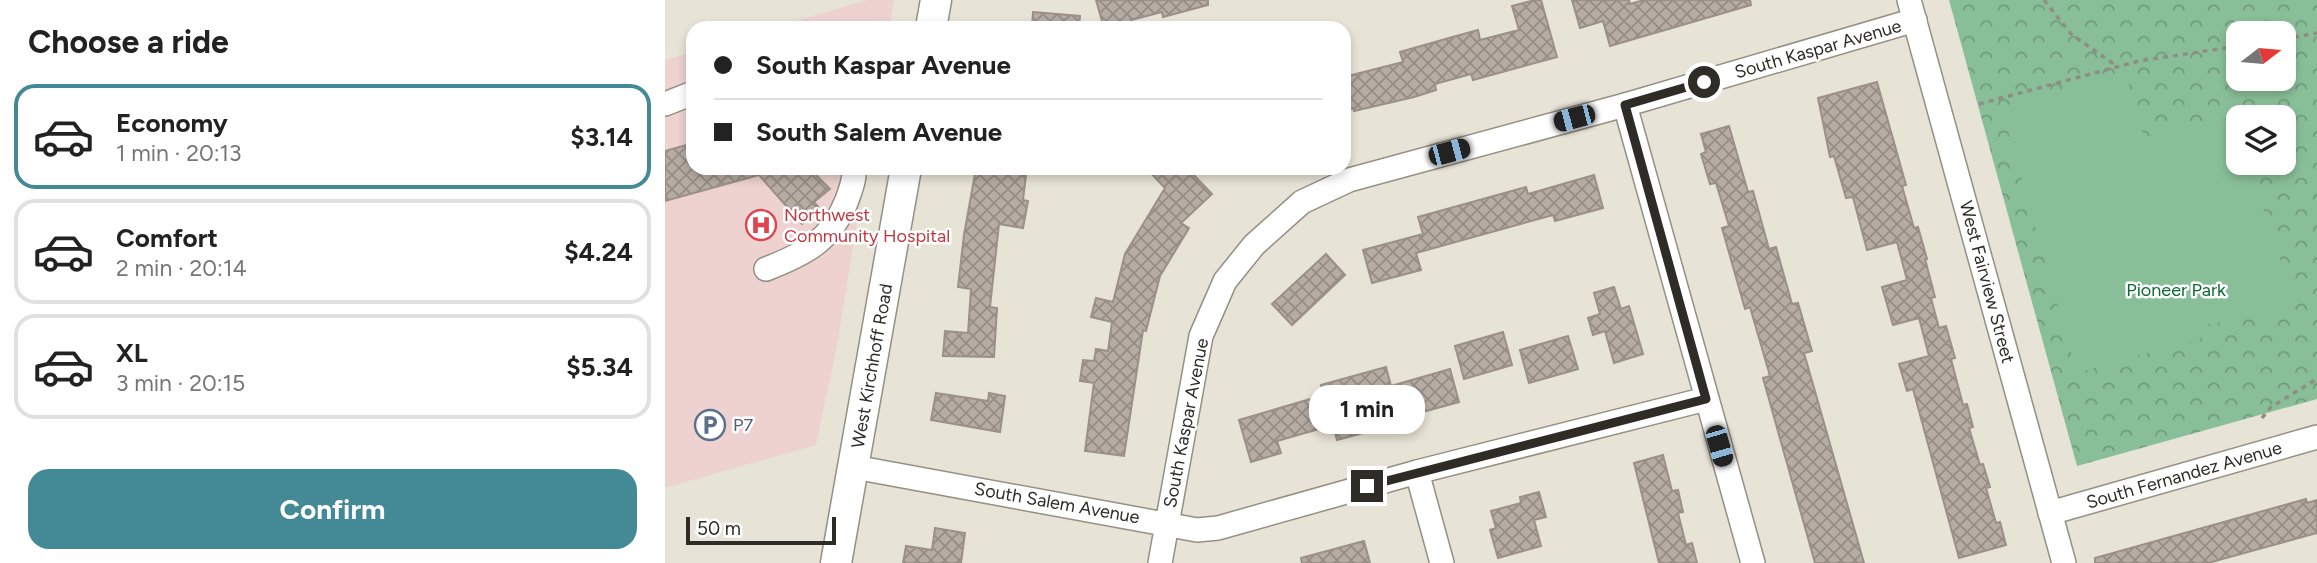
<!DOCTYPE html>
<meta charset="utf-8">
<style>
body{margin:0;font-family:Figtree,sans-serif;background:#f6f6f6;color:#222;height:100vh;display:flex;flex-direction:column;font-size:26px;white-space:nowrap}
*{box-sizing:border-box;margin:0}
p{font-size:23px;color:#767676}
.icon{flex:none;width:38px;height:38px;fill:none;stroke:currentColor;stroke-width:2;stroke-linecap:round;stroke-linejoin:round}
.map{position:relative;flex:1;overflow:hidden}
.side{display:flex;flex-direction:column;background:#fff;width:665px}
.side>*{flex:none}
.banner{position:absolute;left:21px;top:21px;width:665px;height:154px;border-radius:21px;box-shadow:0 4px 10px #0003;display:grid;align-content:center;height:154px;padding:0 28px;background:#fff}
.needle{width:46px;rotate:74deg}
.buttons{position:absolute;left:1561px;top:21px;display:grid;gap:14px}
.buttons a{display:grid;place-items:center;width:70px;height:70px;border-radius:14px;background:#fff;box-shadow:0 4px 10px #0003;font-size:35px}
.scale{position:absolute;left:21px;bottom:18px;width:150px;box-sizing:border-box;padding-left:7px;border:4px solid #2d2c27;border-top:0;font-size:19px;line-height:24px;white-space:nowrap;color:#2d2c27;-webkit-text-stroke:5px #fff;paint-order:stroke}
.end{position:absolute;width:32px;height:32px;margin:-16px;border:9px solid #2d2c27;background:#fff;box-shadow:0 0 0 4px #fff}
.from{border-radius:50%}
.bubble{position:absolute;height:49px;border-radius:21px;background:#fff;box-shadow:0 4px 10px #0003;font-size:23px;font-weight:700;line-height:49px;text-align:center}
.car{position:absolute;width:21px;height:42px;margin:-21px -10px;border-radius:9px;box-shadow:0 0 5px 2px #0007;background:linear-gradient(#222 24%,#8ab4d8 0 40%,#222 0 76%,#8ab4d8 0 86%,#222 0)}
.banner b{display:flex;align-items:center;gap:24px;height:66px;font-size:26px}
.banner b+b{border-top:2px solid #e0e0e0}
.banner i{width:18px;height:18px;background:#222}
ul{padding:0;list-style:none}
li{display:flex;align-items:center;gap:21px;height:105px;margin:0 14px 10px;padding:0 14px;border:4px solid #e0e0e0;border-radius:21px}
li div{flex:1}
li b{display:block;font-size:26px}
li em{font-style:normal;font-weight:700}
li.current{border-color:#448996}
li>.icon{width:63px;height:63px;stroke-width:1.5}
h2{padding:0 28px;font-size:32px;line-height:84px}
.action{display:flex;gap:14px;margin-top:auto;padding:14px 28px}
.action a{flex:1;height:80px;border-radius:21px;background:#448996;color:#fff;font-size:28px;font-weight:700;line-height:80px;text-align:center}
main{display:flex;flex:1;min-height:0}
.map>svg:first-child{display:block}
.medical{fill:#edd2cf}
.park{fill:url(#park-crowns);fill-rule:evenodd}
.garden{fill:#89bf98}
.building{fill:url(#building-cross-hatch);stroke:#9a9087;stroke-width:2}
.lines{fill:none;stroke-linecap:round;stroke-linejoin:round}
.minor-casing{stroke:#949084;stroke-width:26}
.major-casing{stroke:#949084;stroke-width:33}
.path{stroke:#908d84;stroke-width:3.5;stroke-dasharray:5 5;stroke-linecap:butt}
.minor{stroke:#fff;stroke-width:23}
.major{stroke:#fff;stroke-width:30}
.route{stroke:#2d2c27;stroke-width:9}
.labels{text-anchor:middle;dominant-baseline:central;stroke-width:5;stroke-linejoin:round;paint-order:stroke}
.street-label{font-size:18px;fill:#2d2c27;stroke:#fff}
.health-label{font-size:18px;fill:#be3a42;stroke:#fff;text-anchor:start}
.park-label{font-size:18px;fill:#106837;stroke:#fff}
.service-label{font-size:18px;fill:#4e5e75;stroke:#fff;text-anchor:start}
</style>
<main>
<section class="side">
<h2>Choose a ride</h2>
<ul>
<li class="current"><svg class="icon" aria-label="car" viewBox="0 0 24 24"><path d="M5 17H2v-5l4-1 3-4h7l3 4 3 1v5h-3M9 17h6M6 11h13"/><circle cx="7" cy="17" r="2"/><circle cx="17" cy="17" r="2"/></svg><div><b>Economy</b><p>1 min · 20:13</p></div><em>$3.14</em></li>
<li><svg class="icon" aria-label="car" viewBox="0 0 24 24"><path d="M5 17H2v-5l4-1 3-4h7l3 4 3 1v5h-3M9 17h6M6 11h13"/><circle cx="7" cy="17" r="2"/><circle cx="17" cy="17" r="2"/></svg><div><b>Comfort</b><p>2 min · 20:14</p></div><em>$4.24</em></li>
<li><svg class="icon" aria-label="car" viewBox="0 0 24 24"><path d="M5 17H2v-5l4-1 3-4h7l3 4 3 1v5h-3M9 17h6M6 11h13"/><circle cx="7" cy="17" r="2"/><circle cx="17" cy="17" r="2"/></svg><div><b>XL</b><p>3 min · 20:15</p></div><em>$5.34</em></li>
</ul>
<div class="action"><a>Confirm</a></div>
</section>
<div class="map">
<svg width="1652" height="563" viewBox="0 0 1652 563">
<defs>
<pattern id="park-crowns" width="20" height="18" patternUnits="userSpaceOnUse" patternTransform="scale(1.75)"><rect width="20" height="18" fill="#89bf98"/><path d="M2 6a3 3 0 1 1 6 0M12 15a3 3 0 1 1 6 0" fill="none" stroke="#709b7c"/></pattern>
<pattern id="building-cross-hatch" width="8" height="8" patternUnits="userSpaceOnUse" patternTransform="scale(1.75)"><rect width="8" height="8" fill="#b7aca3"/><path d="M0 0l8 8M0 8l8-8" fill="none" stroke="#958c85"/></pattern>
</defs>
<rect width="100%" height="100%" fill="#e7e3d6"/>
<g class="medical">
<polygon points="202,0 229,0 225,28 108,28"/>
<polygon points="28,52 28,168 201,168 172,345 151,445 0,488 0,60"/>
</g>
<path class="park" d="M1284,0h368v399l-240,67zM1573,33h46v46h-46zM1573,117h46v46h-46z"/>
<polygon class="garden" points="1460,71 1479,137 1549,120 1572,131 1573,163 1583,163 1630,304 1593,316 1533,326 1536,338 1412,373 1336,107"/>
<g class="building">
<polygon points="431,0 543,0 543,5 498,17 497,12 466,20 468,28 439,28"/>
<polygon points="870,0 876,0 892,57 808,80 806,74 770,84 771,90 749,97 689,111 688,108 679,112 679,77 738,62 735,52 784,38 813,30 815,40 854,30 847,6"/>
<polygon points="907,0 964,0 965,4 979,0 1085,0 1086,5 945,46 938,21 915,28"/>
<polygon points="368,12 415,16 414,28 367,28"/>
<polygon points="1212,82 1241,185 1237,186 1249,228 1253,227 1262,259 1260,259 1270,297 1266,298 1274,328 1281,326 1290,358 1286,359 1298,405 1302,404 1308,427 1304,428 1315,465 1318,464 1325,487 1321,488 1331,523 1335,522 1341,545 1294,558 1248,389 1242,391 1234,364 1264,356 1254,318 1228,325 1217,287 1242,280 1232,242 1202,250 1188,197 1181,198 1169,156 1165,157 1153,98"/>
<polygon points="1064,126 1083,192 1088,191 1104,249 1111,247 1127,304 1133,303 1147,351 1139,353 1199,563 1150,563 1098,378 1105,376 1085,307 1080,309 1057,228 1064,226 1051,183 1045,184 1036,154 1041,152 1036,134"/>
<polygon points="28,143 28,168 144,168 165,189 149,202 156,210 137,224 94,175 0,201 0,151"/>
<polygon points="311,168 361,175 358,200 363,201 358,228 334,224 325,307 332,308 329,357 278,356 280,331 303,333 306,289 293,287 299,235"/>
<polygon points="481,168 522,168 547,194 516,223 524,228 495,276 481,331 478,330 459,456 420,451 429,383 415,381 418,360 429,361 431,349 443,351 447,322 426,317 431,298 448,302 460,254 500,188"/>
<polygon points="929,175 938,208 890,221 888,215 751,253 756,270 707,283 698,250 758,234 753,217 861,187 863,194"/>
<polygon points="661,254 680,275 627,325 607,304"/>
<polygon points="949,287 956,309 964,306 978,354 949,363 940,331 928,335 923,318 935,314 929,293"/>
<polygon points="838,332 847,365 799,379 790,346"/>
<polygon points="903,336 913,369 864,383 855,350"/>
<polygon points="721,367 726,386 785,369 794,402 747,415 743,402 693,416 698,433 672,440 668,425 612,441 616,453 586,462 574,420 659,395 656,385"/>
<polygon points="271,393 323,401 324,393 340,396 335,432 266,420"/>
<polygon points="998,455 1007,491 1013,490 1018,512 1013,513 1021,545 1027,543 1032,563 994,563 969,463"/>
<polygon points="874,492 881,517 869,520 876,546 833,558 825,530 831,528 826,511 856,503 855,497"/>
<polygon points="1641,499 1642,503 1652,500 1652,533 1543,563 1430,563 1430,558"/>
<polygon points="270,528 300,533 296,563 238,563 241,546 267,550"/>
<polygon points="699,541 705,563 637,563 636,558"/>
</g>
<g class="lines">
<g class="minor-casing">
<g id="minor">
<polyline points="1244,0 1399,563"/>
<polyline points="0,104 28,93"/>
<polyline points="960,105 1088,563"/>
<path d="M101,269c39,-15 65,-28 81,-69 4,-12 8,-20 7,-32"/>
<polyline points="189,467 532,530 553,528 752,472 1041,399"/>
<polyline points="752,472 777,563"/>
<polyline points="1385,513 1652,437"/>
<polyline points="495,563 536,336 560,281 589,245 637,202 684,180 960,105 1250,20"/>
</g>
</g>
<g class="major-casing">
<g id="major">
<polyline points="266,28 271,0"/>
<polyline points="171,563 241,168"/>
</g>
</g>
<g class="path">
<polyline points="1379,0 1406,34 1453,67"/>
<polyline points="1619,39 1652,33"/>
<polyline points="1314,104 1474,61 1573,46"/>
<polyline points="1597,418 1606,407 1652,379"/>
</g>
<use href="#minor" class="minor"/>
<use href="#major" class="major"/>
</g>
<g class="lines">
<polyline class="route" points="702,486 1041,399 960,105 1039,82"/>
</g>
<defs>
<g id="hospital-ring" transform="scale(1.575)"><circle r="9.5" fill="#fff" stroke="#e0444e" stroke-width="1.5"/><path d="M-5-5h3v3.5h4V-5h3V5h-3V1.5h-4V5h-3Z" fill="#e0444e"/></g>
<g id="parking-ring" transform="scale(1.575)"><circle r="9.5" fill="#fff" stroke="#5c6f8a" stroke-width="1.5"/><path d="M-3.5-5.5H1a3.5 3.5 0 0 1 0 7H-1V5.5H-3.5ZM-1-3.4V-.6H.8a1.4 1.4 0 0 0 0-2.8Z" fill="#5c6f8a"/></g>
</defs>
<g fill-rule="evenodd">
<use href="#hospital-ring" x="96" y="225"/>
<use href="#parking-ring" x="45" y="425"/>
</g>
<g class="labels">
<g class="street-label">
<text transform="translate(1153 49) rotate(-16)">South Kaspar Avenue</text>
<text transform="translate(1322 282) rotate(75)">West Fairview Street</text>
<text transform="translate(207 366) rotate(-80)">West Kirchhoff Road</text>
<text transform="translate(521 423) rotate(-79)">South Kaspar Avenue</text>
<text transform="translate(1519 475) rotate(-16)">South Fernandez Avenue</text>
<text transform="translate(392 503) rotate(10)">South Salem Avenue</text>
</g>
<g class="health-label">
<text x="119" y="215">Northwest<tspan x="119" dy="21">Community Hospital</tspan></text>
</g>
<g class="park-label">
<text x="1511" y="290">Pioneer Park</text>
</g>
<g class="service-label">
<text x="68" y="425">P7</text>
</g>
</g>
</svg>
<div class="buttons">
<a><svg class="needle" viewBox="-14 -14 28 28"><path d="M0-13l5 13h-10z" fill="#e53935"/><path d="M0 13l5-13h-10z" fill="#767676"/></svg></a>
<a><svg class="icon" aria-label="layers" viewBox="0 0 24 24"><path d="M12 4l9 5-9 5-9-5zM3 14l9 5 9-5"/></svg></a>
</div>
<div class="scale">50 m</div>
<i class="end from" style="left:1039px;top:82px"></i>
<i class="end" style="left:702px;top:486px"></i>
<div class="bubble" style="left:644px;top:385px;width:116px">1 min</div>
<i class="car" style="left:909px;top:118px;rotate:255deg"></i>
<i class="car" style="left:784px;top:152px;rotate:75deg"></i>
<i class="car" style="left:1054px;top:446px;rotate:164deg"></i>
<div class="banner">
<b><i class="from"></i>South Kaspar Avenue</b>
<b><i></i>South Salem Avenue</b>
</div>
</div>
</main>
